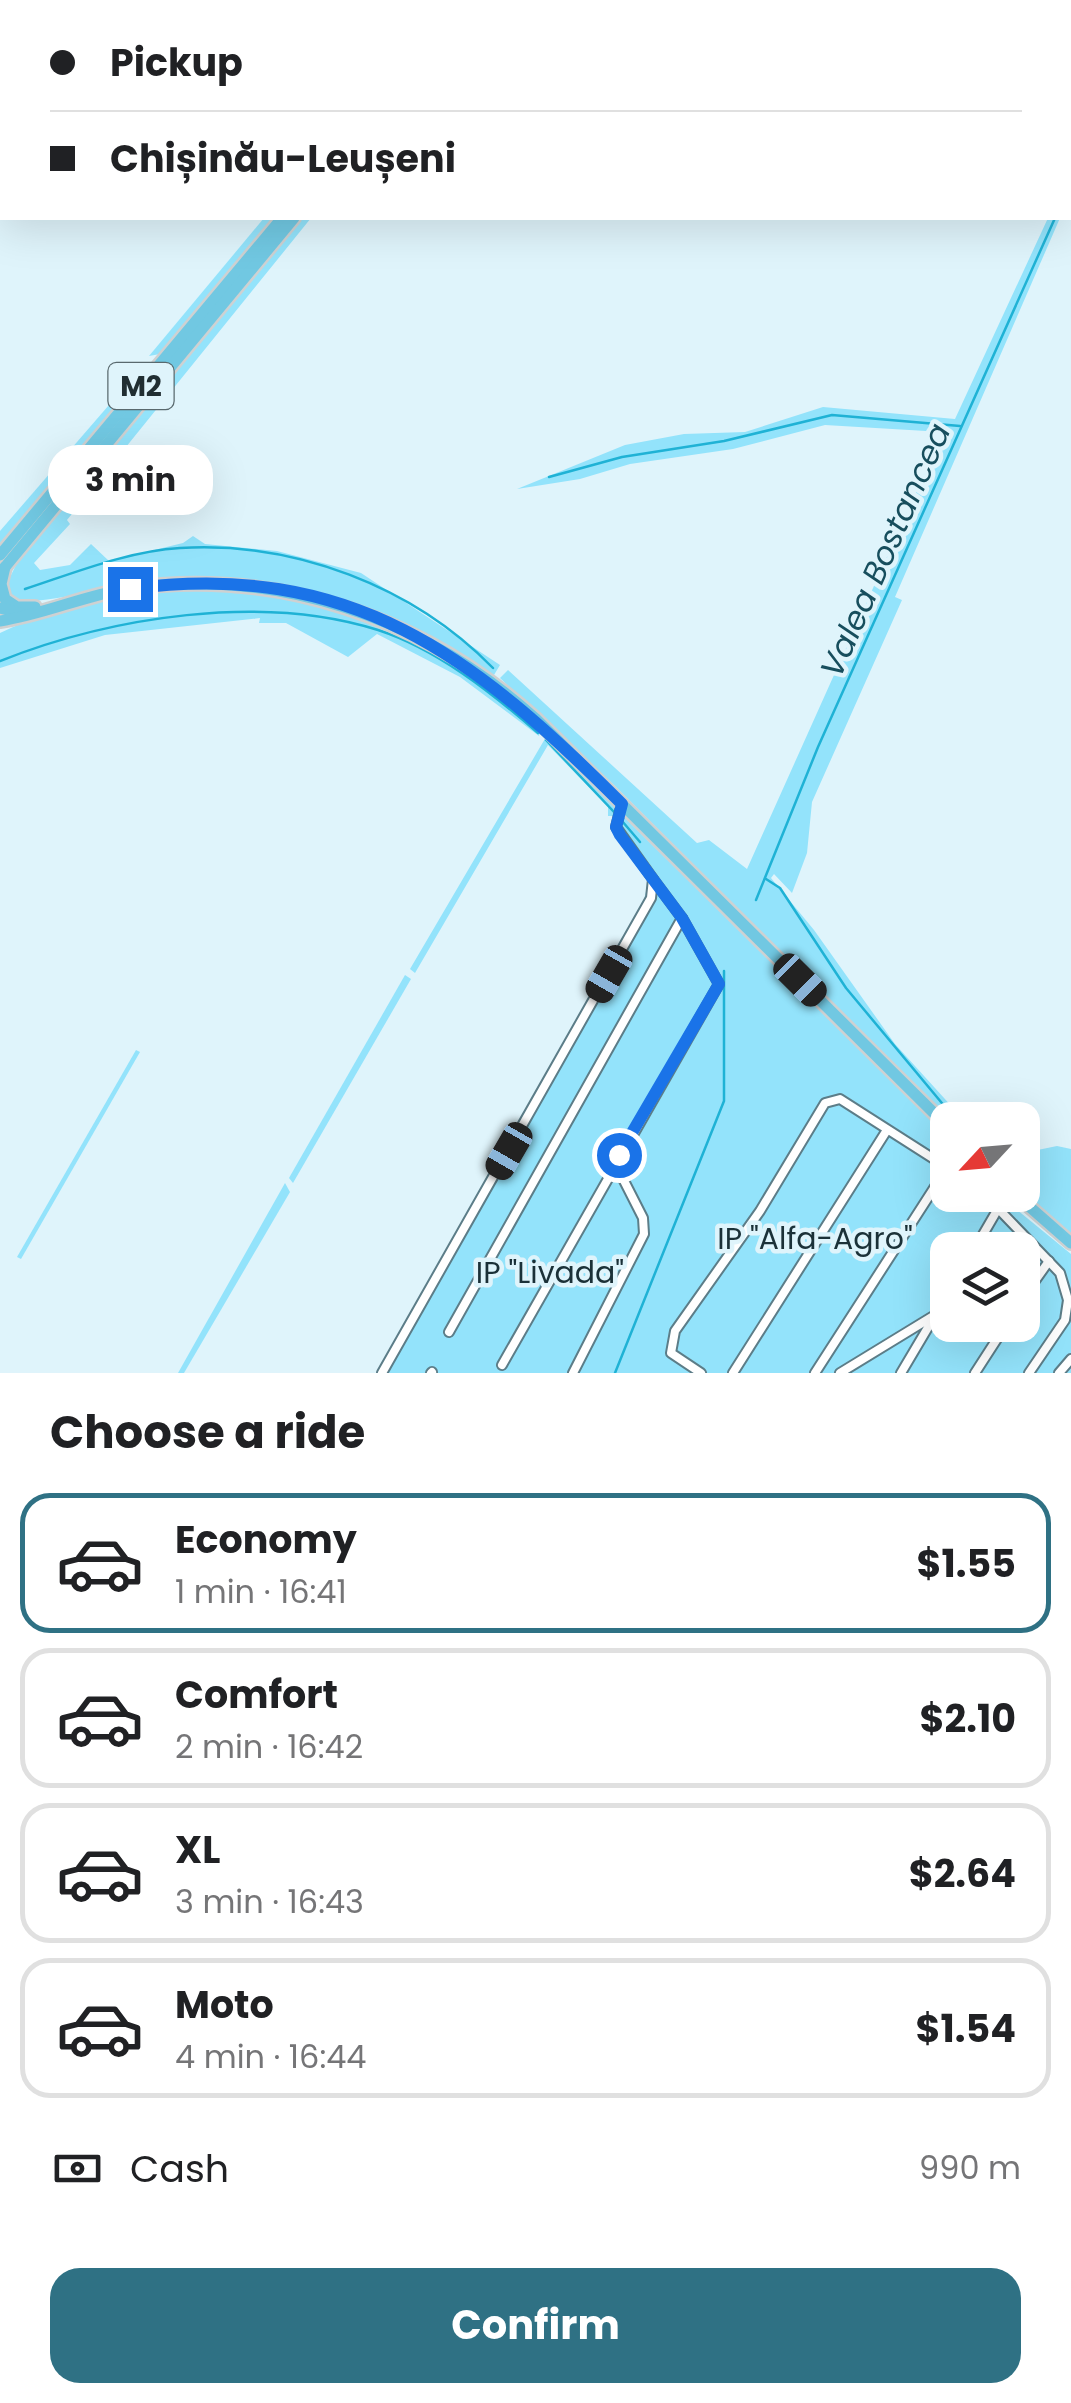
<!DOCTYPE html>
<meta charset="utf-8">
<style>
body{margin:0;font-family:Poppins,sans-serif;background:#f6f6f6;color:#202124;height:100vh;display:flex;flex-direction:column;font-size:38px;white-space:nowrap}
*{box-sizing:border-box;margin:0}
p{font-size:32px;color:#757577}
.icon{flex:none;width:55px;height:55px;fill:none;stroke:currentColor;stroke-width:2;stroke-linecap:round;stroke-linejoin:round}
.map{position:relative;height:1373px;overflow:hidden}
.panel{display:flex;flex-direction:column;background:#fff;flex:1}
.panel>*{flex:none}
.hud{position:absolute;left:0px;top:0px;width:1072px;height:220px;box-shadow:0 10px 40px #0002;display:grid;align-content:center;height:220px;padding:0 50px;background:#fff}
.needle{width:65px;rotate:244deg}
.tools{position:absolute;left:930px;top:1102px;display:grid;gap:20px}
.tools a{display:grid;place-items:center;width:110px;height:110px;border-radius:20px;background:#fff;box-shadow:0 10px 40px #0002;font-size:50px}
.end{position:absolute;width:45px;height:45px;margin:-22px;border:12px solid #1a73e8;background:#fff;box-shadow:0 0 0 5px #fff}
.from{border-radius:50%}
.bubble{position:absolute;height:70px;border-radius:30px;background:#fff;box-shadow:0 10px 40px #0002;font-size:32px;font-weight:700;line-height:70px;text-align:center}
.car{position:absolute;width:30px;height:60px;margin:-30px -15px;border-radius:12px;box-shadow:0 0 8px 2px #0007;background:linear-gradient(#222 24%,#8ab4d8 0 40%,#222 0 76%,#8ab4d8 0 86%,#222 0)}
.hud b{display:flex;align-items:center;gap:35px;height:95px;font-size:38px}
.hud b+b{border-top:2px solid #e0e0e0}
.hud i{width:25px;height:25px;background:#202124}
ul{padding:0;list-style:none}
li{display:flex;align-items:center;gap:30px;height:140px;margin:0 20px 15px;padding:0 30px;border:5px solid #e0e0e0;border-radius:30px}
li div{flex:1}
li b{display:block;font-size:38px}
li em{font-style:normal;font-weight:700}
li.active{border-color:#2f7184}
li>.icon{width:90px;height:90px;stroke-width:1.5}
h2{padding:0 50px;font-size:45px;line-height:120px}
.pay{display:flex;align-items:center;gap:25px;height:110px;padding:0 50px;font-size:38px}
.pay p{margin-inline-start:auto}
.primary-button{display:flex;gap:20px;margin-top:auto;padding:20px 50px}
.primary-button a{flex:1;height:115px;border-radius:30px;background:#2f7184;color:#fff;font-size:40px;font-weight:700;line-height:115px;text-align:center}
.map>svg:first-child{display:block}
.green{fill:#93e3fb;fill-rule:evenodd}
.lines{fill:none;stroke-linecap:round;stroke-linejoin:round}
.stream{stroke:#1fb2d5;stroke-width:2.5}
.minor-casing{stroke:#5c7d88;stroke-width:12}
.highway-casing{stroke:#ced1d2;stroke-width:16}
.minor{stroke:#fff;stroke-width:8}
.highway{stroke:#71c8e2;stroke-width:11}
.route{stroke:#1a73e8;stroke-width:12}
.labels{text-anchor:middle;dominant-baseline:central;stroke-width:9;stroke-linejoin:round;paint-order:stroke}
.shield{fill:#dff4fb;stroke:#59696e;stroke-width:2.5}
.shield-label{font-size:28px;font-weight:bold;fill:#202e32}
.park-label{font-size:30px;fill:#1b3138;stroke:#dff4fb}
.water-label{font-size:32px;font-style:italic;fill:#174e5d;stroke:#dff4fb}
</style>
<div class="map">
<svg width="1071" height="1373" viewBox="0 0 1071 1373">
<rect width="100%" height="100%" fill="#dff4fb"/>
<g class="green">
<polygon points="264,218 273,218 160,354 149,356"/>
<path d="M302,218h9l-244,302 3,4 -36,39 6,7 30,-5 21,-21 18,17 74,-18 10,-7 12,8 72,7 84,22 139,92 -6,10c-29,-14 -56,-35 -86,-50 -75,-37 -163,-54 -246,-46 -38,4 -123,28 -151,21l-6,-13 14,-28z"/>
<polygon points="1048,218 1060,218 895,597 902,600 812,802 807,853 792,893 774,874 771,878 814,930 895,1044 964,1120 949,1120 614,785 500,678 508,670 697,843 709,840 747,869 943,432 825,425 733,449 630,464 580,479 517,489 625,445 684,434 745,432 823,407 955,419"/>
<polygon points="141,368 140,382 0,543 0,531"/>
<path d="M205,589c138,10 231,53 335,143l-1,4 -79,-59 -83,-43 -29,23 -62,-34h-27l1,-5 -155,17 -105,33v-35c64,-31 135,-41 205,-44z"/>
<polygon points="546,737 610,800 617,811 614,816 608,816 608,807 548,745 415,973 410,969"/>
<path d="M624,817l323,319 1,59h51l72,59v119h-694l266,-469 8,-33 -30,-40 -2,-7zM948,1250h74v75h-74z"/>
<polygon points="405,975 411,979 293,1183 289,1178"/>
<polygon points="136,1050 140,1052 21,1259 17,1257"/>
<polygon points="1057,1146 1071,1149 1071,1234 1023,1191 1023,1153"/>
<polygon points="285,1183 290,1192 184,1373 178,1373"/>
</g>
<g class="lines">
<g class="stream">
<polyline points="1070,181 1071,179"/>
<polyline points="549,477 622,457 724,441 832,415 960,426"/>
<path d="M25,589c49,-16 103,-38 155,-41 114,-7 233,38 313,120"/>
<path d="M0,661c111,-44 261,-68 378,-31 59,19 114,63 160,103"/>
<polyline points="546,740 614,812"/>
<polyline points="622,821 640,842"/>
<polyline points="766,879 780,888 846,988 956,1120"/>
<polyline points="756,900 818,747 1055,218"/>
<polyline points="615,1373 724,1101 724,971"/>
</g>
<g class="minor-casing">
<g id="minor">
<polyline points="985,1195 1060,1273 1068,1300 1065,1320 1029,1373"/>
<polyline points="974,1250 1006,1195"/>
<polyline points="1022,1299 1049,1261"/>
<polyline points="449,1332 682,918 653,879"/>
<polyline points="502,1365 719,984 682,918"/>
<polyline points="382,1373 651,898 653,879 616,827 622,803"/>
<polyline points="431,1373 432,1372"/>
<polyline points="573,1373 644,1234 643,1218 615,1163"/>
<polyline points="701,1373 671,1353 675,1331 760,1211 825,1103 840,1099 948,1168"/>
<polyline points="733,1373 887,1130"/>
<polyline points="815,1373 947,1168"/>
<polyline points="840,1373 935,1315 948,1294"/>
<polyline points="901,1373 933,1319"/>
<polyline points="975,1373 1006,1325"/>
<polyline points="1059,1373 1071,1359"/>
</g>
</g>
<g class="highway-casing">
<g id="highway">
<polyline points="461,2 464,0"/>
<polyline points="474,2 476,0"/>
<polyline points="0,555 282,218"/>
<polyline points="5,567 1,584 5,599 17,607 35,607"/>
<polyline points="0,573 294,218"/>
<polyline points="0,608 20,613"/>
<path d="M0,621c42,-6 83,-25 126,-32 150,-22 297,28 409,129l413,409"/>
<polyline points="1016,1195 1071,1243"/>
</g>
</g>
<use href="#minor" class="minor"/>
<use href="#highway" class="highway"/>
</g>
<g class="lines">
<path class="route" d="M130,589c221,-30 345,68 492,215l-6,23 4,8 62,83 37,66 -100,171"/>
</g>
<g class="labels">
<rect class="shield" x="108.5" y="363" width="65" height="46" rx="8"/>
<g class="shield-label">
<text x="141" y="386">M2</text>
</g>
<g class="park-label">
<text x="815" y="1238">IP "Alfa-Agro"</text>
<text x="550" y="1272">IP "Livada"</text>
</g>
<g class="water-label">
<text transform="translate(885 550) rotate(-66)">Valea Bostancea</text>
</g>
</g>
</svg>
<div class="tools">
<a><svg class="needle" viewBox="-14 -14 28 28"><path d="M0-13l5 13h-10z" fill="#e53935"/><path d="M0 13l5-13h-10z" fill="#757577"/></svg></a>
<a><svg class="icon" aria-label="layers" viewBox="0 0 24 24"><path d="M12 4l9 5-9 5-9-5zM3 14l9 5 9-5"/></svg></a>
</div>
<i class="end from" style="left:619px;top:1155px"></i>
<i class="end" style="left:130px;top:589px"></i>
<div class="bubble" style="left:48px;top:445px;width:165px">3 min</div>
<i class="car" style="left:609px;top:974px;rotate:210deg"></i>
<i class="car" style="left:800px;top:980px;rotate:135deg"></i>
<i class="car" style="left:509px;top:1151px;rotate:210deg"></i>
<div class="hud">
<b><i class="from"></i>Pickup</b>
<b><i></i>Chișinău-Leușeni</b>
</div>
</div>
<section class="panel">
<h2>Choose a ride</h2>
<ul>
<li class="active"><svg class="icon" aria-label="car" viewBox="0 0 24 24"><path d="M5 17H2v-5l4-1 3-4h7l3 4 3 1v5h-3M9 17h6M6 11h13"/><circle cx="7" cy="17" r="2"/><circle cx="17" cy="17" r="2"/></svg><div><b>Economy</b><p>1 min · 16:41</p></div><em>$1.55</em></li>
<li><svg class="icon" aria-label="car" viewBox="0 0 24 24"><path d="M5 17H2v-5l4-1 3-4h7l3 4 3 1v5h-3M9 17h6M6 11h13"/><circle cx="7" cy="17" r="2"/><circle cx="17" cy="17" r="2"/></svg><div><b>Comfort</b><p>2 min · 16:42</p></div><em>$2.10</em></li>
<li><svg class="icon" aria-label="car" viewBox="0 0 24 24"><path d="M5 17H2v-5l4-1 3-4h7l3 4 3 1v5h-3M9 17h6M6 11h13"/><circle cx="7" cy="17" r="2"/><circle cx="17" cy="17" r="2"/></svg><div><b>XL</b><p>3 min · 16:43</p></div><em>$2.64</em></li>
<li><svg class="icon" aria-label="car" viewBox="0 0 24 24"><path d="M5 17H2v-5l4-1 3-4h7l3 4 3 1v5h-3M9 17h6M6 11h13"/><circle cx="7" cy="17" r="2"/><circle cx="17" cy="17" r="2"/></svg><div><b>Moto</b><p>4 min · 16:44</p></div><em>$1.54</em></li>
</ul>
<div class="pay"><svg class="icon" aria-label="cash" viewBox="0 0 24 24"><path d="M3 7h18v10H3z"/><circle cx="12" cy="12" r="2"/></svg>Cash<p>990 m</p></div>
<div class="primary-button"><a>Confirm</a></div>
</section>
